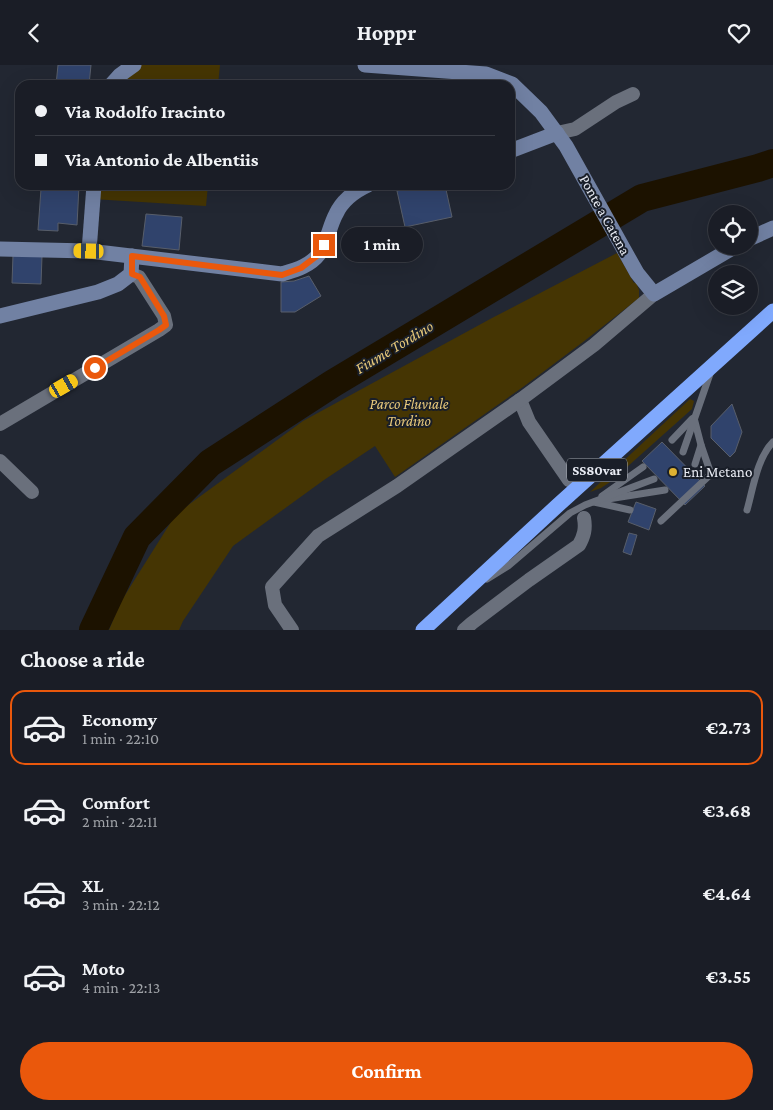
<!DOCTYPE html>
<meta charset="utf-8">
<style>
body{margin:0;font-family:"Crimson Pro",serif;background:#23262e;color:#f1f3f6;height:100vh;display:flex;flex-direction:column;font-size:19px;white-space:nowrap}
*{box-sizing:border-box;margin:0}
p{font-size:16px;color:#9fa2a7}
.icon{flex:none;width:28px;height:28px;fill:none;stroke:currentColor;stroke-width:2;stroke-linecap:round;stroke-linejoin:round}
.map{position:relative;height:565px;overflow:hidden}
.sheet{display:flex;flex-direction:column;background:#1a1d26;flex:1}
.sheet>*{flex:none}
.banner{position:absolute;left:15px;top:15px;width:500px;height:110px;border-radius:15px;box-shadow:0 5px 20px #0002,0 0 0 1px #383b43;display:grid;align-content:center;height:110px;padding:0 20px;background:#1a1d26}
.tools{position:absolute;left:708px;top:140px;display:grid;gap:10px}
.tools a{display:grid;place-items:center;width:50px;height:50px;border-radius:50%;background:#1a1d26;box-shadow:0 5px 20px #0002,0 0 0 1px #383b43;font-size:25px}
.end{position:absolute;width:22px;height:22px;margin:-11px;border:6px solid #ea580c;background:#fff;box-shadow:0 0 0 2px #fff}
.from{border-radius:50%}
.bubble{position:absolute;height:35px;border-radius:18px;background:#1a1d26;box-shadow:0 5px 20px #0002,0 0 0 1px #383b43;font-size:16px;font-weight:700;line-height:35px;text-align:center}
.car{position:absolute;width:15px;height:30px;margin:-15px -8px;border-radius:6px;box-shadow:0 0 4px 1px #0007;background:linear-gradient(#f5c518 24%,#345 0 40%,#f5c518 0 76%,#345 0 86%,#f5c518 0)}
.banner b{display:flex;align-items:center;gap:18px;height:48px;font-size:19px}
.banner b+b{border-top:1px solid #383b43}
.banner i{width:12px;height:12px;background:#f1f3f6}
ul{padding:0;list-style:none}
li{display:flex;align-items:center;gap:15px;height:75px;margin:0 10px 8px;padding:0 10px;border:2px solid transparent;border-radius:15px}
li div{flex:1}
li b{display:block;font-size:19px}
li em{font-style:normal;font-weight:700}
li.current{border-color:#ea580c}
li>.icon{width:45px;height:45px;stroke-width:1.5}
h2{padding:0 20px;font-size:22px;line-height:60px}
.cta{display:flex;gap:10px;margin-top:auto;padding:10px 20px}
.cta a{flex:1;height:58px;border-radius:30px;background:#ea580c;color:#fff;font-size:20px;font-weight:700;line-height:58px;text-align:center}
header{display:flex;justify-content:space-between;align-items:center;height:65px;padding:0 20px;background:#1a1d26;font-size:22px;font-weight:700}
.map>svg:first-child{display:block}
.green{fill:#453503}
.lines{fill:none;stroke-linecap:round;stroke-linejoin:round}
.river{stroke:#1c1200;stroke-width:28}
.building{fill:#30436c;stroke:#585e6a}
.lane{stroke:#6a707c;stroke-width:7}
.street{stroke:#6a707c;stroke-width:14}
.secondary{stroke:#7181a3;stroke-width:15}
.highway{stroke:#80a9fd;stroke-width:15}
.route{stroke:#ea580c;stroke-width:6}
.poi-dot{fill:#ddb133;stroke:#191e28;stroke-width:2}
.labels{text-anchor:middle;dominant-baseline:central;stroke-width:4;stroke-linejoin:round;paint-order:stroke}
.shield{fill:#191e28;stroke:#aaaeb6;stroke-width:1}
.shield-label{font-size:14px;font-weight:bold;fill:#e8ebf3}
.street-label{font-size:15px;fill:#e8ebf3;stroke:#191e28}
.park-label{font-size:15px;font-style:italic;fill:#e8c97b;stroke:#191e28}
.poi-label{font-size:15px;fill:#e8ebf3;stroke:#191e28;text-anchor:start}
.water-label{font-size:16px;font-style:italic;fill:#e8c97a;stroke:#191e28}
</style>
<header><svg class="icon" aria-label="back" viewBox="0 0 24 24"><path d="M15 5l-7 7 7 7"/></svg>Hoppr<svg class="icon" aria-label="heart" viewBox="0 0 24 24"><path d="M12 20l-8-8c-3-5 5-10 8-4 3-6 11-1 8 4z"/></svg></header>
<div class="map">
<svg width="773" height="565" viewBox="0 0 773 565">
<rect width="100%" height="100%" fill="#222732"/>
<g class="green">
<polygon points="134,0 220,0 218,20 111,20"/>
<polygon points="94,120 208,120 206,141 92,134"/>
<polygon points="617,188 634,218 636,217 639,225 639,233 583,277 523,322 395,412 375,381 324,415 233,481 183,556 179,565 109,565 120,538 176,449 303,356 492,253"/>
<polygon points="690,334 694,336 692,344 627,402 627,406 601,423 590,427"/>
</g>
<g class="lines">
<polyline class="river" points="93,565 137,472 210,398 332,319 642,133 758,103 773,98"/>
</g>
<g class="building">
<polygon points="58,0 91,0 89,20 56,20"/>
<polygon points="62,120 79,121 77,160 58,158 58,166 38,165 41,124 62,125"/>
<polygon points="425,120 445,120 452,152 405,162 397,126"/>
<polygon points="146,149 182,152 179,185 142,181"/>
<polygon points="13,190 42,191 41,219 12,218"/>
<polygon points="309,211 321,231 295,247 281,247 281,217 294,216"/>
<polygon points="732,339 742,367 735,387 730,392 711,373 711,361"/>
<polygon points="662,377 705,421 685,440 642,396"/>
<polygon points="636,437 656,444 649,465 628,457"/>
<polygon points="629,468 637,470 631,490 623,487"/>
</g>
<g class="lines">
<g class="lane">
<polyline points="694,353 701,380 695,399"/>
<polyline points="672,375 692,354"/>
<polyline points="683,387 711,306"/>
<polyline points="602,431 643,402"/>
<polyline points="608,434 665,425"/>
<polyline points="594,437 630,445"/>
<path d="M747,445c6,-21 10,-52 26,-68"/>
<polyline points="661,456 711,409 701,380"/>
<polyline points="487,514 508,501 570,448 585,440 654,414"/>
</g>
<g class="street">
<polyline points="557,68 575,64 616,37 633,29"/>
<polyline points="520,335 529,357 569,415"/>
<polyline points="0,359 159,265 166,260 164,251 139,212 131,209"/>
<polyline points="0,396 32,427"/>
<polyline points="292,565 275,540 272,522 318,471 397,421 520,335 594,280 654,229"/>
<path d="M464,565l8,-7 57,-43 50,-35c5,-9 7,-16 5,-27"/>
</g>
<g class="secondary">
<polyline points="365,0 486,9 512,19 541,47 566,81 637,208 654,229 736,181"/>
<polyline points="111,20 120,10 134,0"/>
<polyline points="510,86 557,68"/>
<polyline points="749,174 773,163"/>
<path d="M0,184l89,2 193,23c13,-4 28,-8 37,-20 9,-13 10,-27 17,-40 6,-13 19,-23 32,-29"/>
<polyline points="89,186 94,120"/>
<polyline points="0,251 98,227 118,219 131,209 132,191"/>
</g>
<polyline class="highway" points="423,565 557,441 773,246"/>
</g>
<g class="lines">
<polyline class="route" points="95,303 159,265 166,260 164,251 140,212 132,209 132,191 282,210 301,203 318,190 324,180"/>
</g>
<circle class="poi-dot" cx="673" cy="407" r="5"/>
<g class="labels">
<rect class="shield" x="567" y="393.5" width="60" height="23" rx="4"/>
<g class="shield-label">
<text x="597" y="405">SS80var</text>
</g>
<g class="street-label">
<text transform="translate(605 150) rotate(61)">Ponte a Catena</text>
</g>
<g class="park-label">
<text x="409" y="339">Parco Fluviale<tspan x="409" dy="17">Tordino</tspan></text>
</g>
<g class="poi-label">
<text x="683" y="407">Eni Metano</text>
</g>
<g class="water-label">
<text transform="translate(394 282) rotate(-31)">Fiume Tordino</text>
</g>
</g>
</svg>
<div class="tools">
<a><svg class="icon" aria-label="locate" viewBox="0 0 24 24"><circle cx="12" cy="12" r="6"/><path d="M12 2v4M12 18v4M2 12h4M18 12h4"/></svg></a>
<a><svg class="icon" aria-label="layers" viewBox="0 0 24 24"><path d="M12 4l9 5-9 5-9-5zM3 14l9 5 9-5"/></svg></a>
</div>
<i class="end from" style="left:95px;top:303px"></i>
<i class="end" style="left:324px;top:180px"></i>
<div class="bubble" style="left:341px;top:162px;width:82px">1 min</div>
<i class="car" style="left:89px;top:186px;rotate:271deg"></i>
<i class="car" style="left:64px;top:321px;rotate:60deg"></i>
<div class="banner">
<b><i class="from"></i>Via Rodolfo Iracinto</b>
<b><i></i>Via Antonio de Albentiis</b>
</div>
</div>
<section class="sheet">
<h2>Choose a ride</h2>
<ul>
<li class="current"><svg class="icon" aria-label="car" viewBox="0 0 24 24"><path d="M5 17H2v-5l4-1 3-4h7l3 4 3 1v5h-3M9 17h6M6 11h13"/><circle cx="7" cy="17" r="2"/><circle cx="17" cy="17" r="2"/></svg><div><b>Economy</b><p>1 min · 22:10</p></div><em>€2.73</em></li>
<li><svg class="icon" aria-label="car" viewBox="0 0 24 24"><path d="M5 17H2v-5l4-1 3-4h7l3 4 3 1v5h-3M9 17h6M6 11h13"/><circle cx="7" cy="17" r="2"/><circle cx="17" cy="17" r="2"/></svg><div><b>Comfort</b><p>2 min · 22:11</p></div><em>€3.68</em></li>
<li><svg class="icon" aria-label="car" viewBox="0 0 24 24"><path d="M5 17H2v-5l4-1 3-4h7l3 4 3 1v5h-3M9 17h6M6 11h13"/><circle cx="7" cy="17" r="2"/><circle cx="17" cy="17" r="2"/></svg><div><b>XL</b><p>3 min · 22:12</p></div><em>€4.64</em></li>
<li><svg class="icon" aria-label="car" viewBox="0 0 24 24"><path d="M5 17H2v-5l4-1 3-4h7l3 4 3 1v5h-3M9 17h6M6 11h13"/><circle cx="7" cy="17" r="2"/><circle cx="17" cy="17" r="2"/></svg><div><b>Moto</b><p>4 min · 22:13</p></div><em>€3.55</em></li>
</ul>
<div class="cta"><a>Confirm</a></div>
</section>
